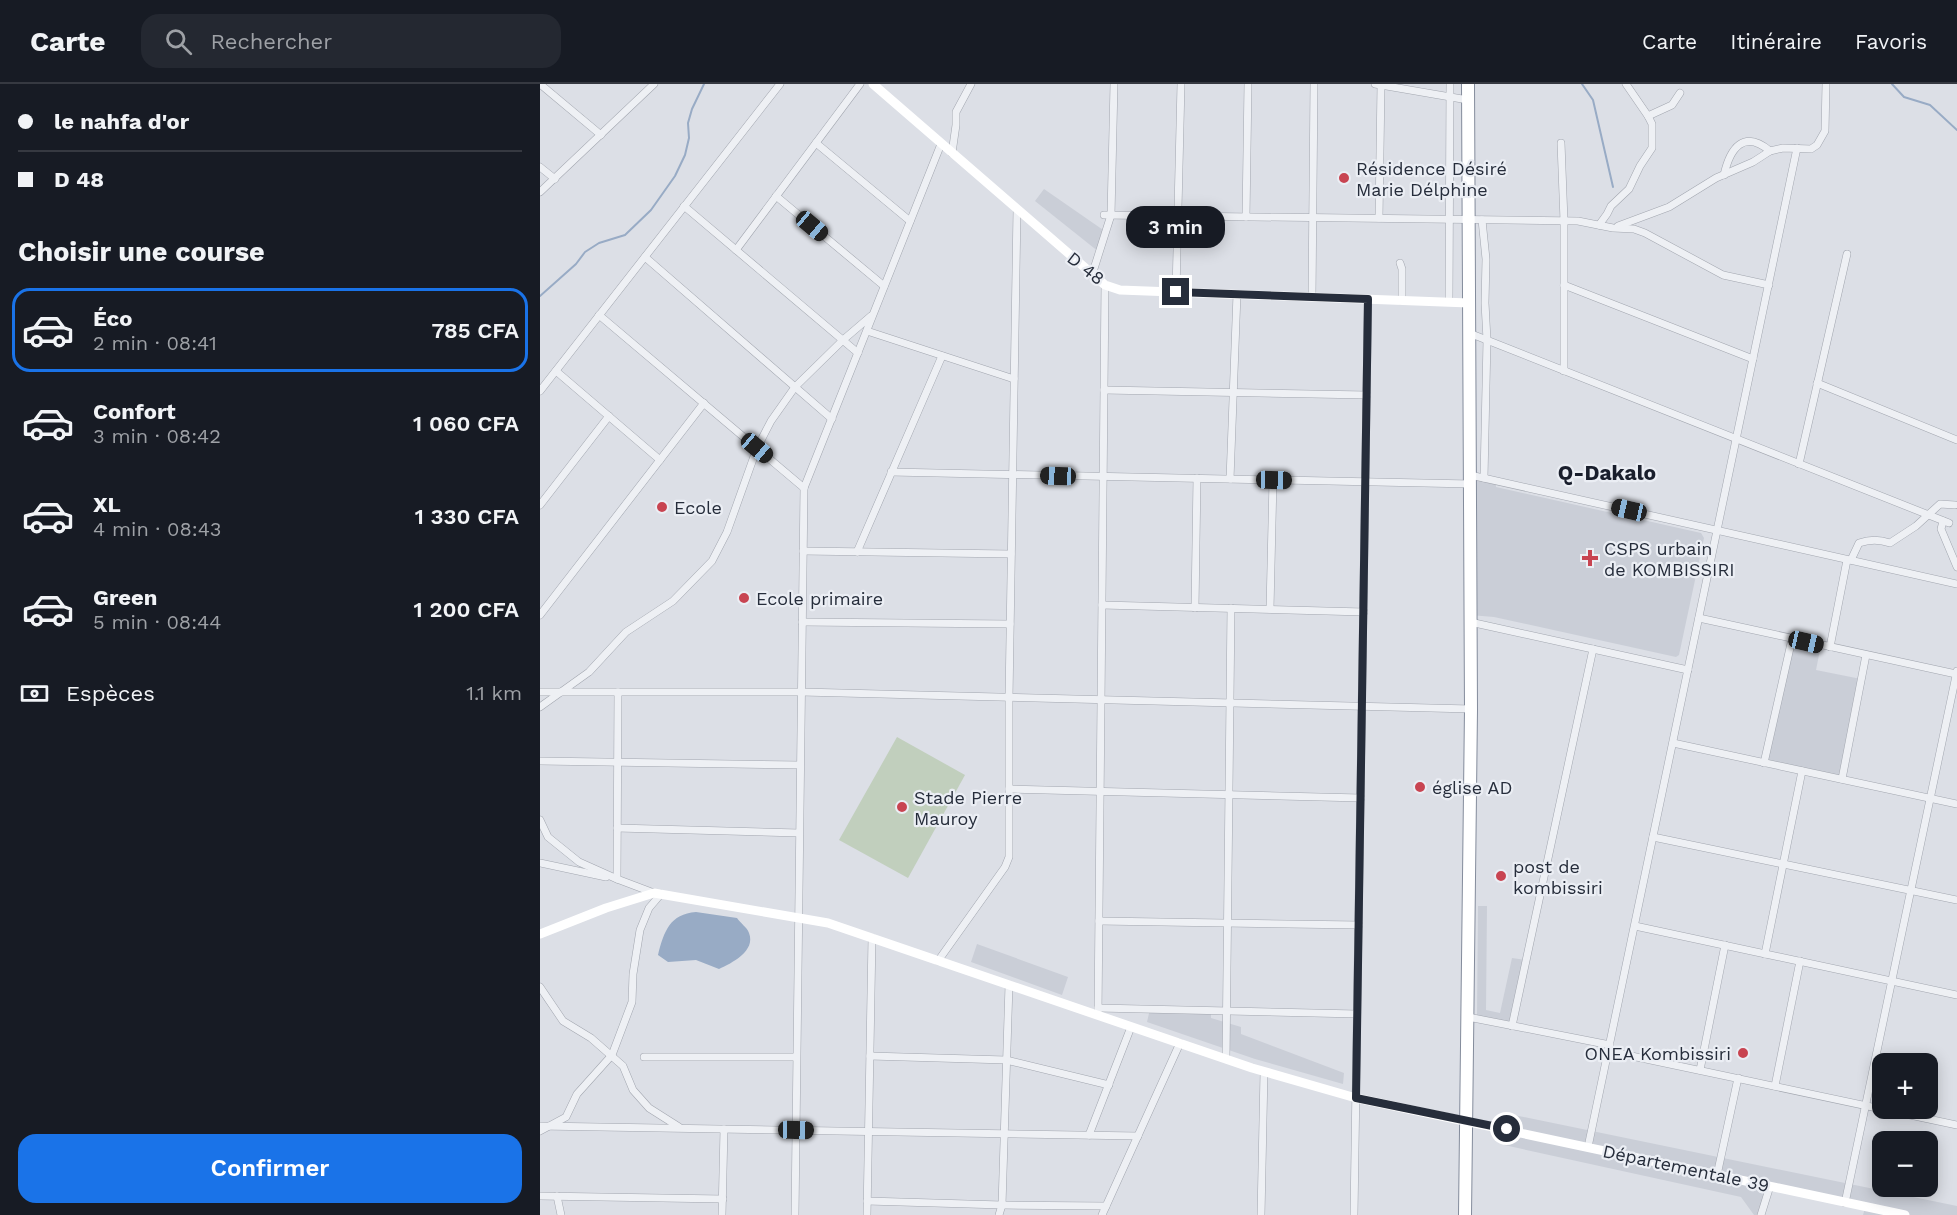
<!DOCTYPE html>
<html lang="fr">
<meta charset="utf-8">
<style>
body{margin:0;font-family:"Work Sans",sans-serif;background:#242831;color:#f1f3f6;height:100vh;display:flex;flex-direction:column;font-size:22px;white-space:nowrap}
*{box-sizing:border-box;margin:0}
p{font-size:20px;color:#9ea1a6}
.icon{flex:none;width:33px;height:33px;fill:none;stroke:currentColor;stroke-width:2;stroke-linecap:round;stroke-linejoin:round}
.map{position:relative;flex:1;overflow:hidden}
.sheet{display:flex;flex-direction:column;background:#171b24;width:540px}
.sheet>*{flex:none}
.hud{display:grid;align-content:center;height:132px;padding:0 18px;background:#171b24}
.buttons{position:absolute;left:1332px;top:969px;display:grid;gap:12px}
.buttons a{display:grid;place-items:center;width:66px;height:66px;border-radius:12px;background:#171b24;box-shadow:0 3px 15px #0003;font-size:30px}
.end{position:absolute;width:27px;height:27px;margin:-14px;border:8px solid #262d3b;background:#fff;box-shadow:0 0 0 3px #fff}
.from{border-radius:50%}
.bubble{position:absolute;height:42px;border-radius:18px;background:#171b24;box-shadow:0 3px 15px #0003;font-size:20px;font-weight:600;line-height:42px;text-align:center}
.car{position:absolute;width:18px;height:36px;margin:-18px -9px;border-radius:8px;box-shadow:0 0 4px 2px #0007;background:linear-gradient(#222 24%,#8ab4d8 0 40%,#222 0 76%,#8ab4d8 0 86%,#222 0)}
.hud b{display:flex;align-items:center;gap:21px;height:57px;font-size:22px}
.hud b+b{border-top:2px solid #363941}
.hud i{width:15px;height:15px;background:#f1f3f6}
ul{padding:0;list-style:none}
li{display:flex;align-items:center;gap:18px;height:84px;margin:0 12px 9px;padding:0 6px;border:3px solid transparent;border-radius:18px}
li div{flex:1}
li b{display:block;font-size:22px}
li em{font-style:normal;font-weight:600}
li.on{border-color:#1a73e8}
li>.icon{width:54px;height:54px;stroke-width:1.5}
h2{padding:0 18px;font-size:27px;line-height:72px}
.pay{display:flex;align-items:center;gap:15px;height:66px;padding:0 18px;font-size:22px}
.pay p{margin-inline-start:auto}
.action{display:flex;gap:12px;margin-top:auto;padding:12px 18px}
.action a{flex:1;height:69px;border-radius:18px;background:#1a73e8;color:#fff;font-size:24px;font-weight:600;line-height:69px;text-align:center}
header{display:flex;align-items:center;gap:36px;box-sizing:border-box;height:84px;padding:0 30px;background:#171b24;border-bottom:2px solid #363941}
header strong{font-size:28px}
nav{display:flex;gap:33px;margin-inline-start:auto;font-size:21px}
.search{width:420px;height:54px;background:#242831;display:flex;align-items:center;gap:15px;box-sizing:border-box;padding:0 21px;border-radius:18px;color:#9ea1a6;font-size:22px}
main{display:flex;flex:1;min-height:0}
.map>svg:first-child{display:block}
.built{fill:#caced7}
.green{fill:#c1cfbd}
.water{fill:#98abc5}
.lines{fill:none;stroke-linecap:round;stroke-linejoin:round}
.stream{stroke:#98abc5;stroke-width:2}
.street-casing{stroke:#a2a6af;stroke-width:8}
.highway-casing{stroke:#848c9c;stroke-width:14}
.street{stroke:#eef0f4;stroke-width:7}
.secondary{stroke:#fff;stroke-width:9}
.highway{stroke:#fff;stroke-width:12}
.route{stroke:#262d3b;stroke-width:8}
.poi-dot{fill:#c84451;stroke:#ebeef4;stroke-width:2}
.labels{text-anchor:middle;dominant-baseline:central;stroke-width:4.5;stroke-linejoin:round;paint-order:stroke}
.poi-label{font-size:18px;fill:#262d3b;stroke:#ebeef4;text-anchor:start}
.street-label{font-size:18px;fill:#262d3b;stroke:#ebeef4}
.quarter-label{font-size:21px;font-weight:bold;fill:#191e2c;stroke:#ebeef4}
</style>
<header>
<strong>Carte</strong>
<div class="search"><svg class="icon" aria-label="search" viewBox="0 0 24 24"><circle cx="10" cy="10" r="6"/><path d="M15 15l6 6"/></svg>Rechercher</div>
<nav><a>Carte</a><a>Itinéraire</a><a>Favoris</a></nav>
</header>
<main>
<section class="sheet">
<div class="hud">
<b><i class="from"></i>le nahfa d'or</b>
<b><i></i>D 48</b>
</div>
<h2>Choisir une course</h2>
<ul>
<li class="on"><svg class="icon" aria-label="car" viewBox="0 0 24 24"><path d="M5 17H2v-5l4-1 3-4h7l3 4 3 1v5h-3M9 17h6M6 11h13"/><circle cx="7" cy="17" r="2"/><circle cx="17" cy="17" r="2"/></svg><div><b>Éco</b><p>2 min · 08:41</p></div><em>785 CFA</em></li>
<li><svg class="icon" aria-label="car" viewBox="0 0 24 24"><path d="M5 17H2v-5l4-1 3-4h7l3 4 3 1v5h-3M9 17h6M6 11h13"/><circle cx="7" cy="17" r="2"/><circle cx="17" cy="17" r="2"/></svg><div><b>Confort</b><p>3 min · 08:42</p></div><em>1 060 CFA</em></li>
<li><svg class="icon" aria-label="car" viewBox="0 0 24 24"><path d="M5 17H2v-5l4-1 3-4h7l3 4 3 1v5h-3M9 17h6M6 11h13"/><circle cx="7" cy="17" r="2"/><circle cx="17" cy="17" r="2"/></svg><div><b>XL</b><p>4 min · 08:43</p></div><em>1 330 CFA</em></li>
<li><svg class="icon" aria-label="car" viewBox="0 0 24 24"><path d="M5 17H2v-5l4-1 3-4h7l3 4 3 1v5h-3M9 17h6M6 11h13"/><circle cx="7" cy="17" r="2"/><circle cx="17" cy="17" r="2"/></svg><div><b>Green</b><p>5 min · 08:44</p></div><em>1 200 CFA</em></li>
</ul>
<div class="pay"><svg class="icon" aria-label="cash" viewBox="0 0 24 24"><path d="M3 7h18v10H3z"/><circle cx="12" cy="12" r="2"/></svg>Espèces<p>1.1 km</p></div>
<div class="action"><a>Confirmer</a></div>
</section>
<div class="map">
<svg width="1417" height="1131" viewBox="0 0 1417 1131">
<rect width="100%" height="100%" fill="#dcdfe6"/>
<g class="built">
<polygon points="504,105 566,148 559,168 495,117"/>
<polygon points="930,391 956,396 956,403 1161,449 1164,454 1139,571 1136,573 954,533 930,531"/>
<polygon points="1252,555 1281,561 1276,586 1321,595 1302,695 1224,679"/>
<polygon points="938,822 947,822 946,926 960,929 972,874 986,876 972,942 937,935"/>
<polygon points="437,860 528,893 522,911 431,878"/>
<polygon points="610,925 671,927 671,934 701,943 701,950 804,989 803,1000 715,975 607,938"/>
<polygon points="969,1030 1417,1122 1417,1131 1323,1131 1325,1124 1230,1102 1221,1131 1214,1131 1201,1113 964,1061"/>
</g>
<polygon class="green" points="357,653 425,691 368,794 299,756"/>
<path class="water" d="M156,828l41,6c3,5 10,9 12,15 7,18 -17,30 -30,36l-23,-9 -28,2 -10,-7c6,-24 12,-41 38,-43z"/>
<g class="lines">
<g class="stream">
<polyline points="1042,0 1053,16 1073,103"/>
<polyline points="1352,0 1364,13 1390,21 1417,46"/>
<polyline points="0,212 36,180 45,168 59,159 85,151 111,126 135,92 145,71 149,54 148,39 152,25 164,0"/>
</g>
<g class="street-casing">
<g id="street">
<polyline points="0,0 61,51"/>
<polyline points="835,0 928,16"/>
<polyline points="1108,32 1132,21 1140,9"/>
<polyline points="276,59 370,137"/>
<polyline points="1021,59 1024,137 1024,287"/>
<polyline points="412,69 416,41 416,28 431,0"/>
<polyline points="0,83 15,95"/>
<path d="M1184,91c6,-27 20,-46 46,-24"/>
<polyline points="0,108 114,0"/>
<polyline points="236,112 344,202"/>
<polyline points="144,122 318,269"/>
<polyline points="564,131 1038,137 1073,144 1094,145 1105,149 1183,191 1229,201"/>
<polyline points="706,133 708,0"/>
<polyline points="839,134 841,1"/>
<polyline points="942,136 946,175 945,219 947,256 944,394"/>
<polyline points="1059,141 1067,130 1071,122 1089,105 1100,82 1112,64 1112,40 1108,32 1086,0"/>
<polyline points="1078,142 1129,123 1176,94 1213,78 1230,67 1243,64 1271,65 1277,61 1285,47 1286,0"/>
<polyline points="196,166 320,0"/>
<polyline points="105,173 292,335"/>
<polyline points="860,179 862,185 862,217"/>
<polyline points="552,191 571,131 574,0"/>
<polyline points="1024,201 1213,275"/>
<polyline points="636,208 641,0"/>
<polyline points="772,213 774,0"/>
<polyline points="909,218 910,0"/>
<polyline points="59,231 264,404"/>
<polyline points="327,247 474,295"/>
<polyline points="929,249 1409,439"/>
<polyline points="16,287 120,376"/>
<polyline points="1277,299 1417,356"/>
<polyline points="564,306 827,311"/>
<polyline points="0,307 240,0"/>
<polyline points="1259,380 1307,170"/>
<polyline points="351,388 931,400"/>
<polyline points="930,391 1417,500"/>
<polyline points="690,395 697,210"/>
<polyline points="0,421 69,332"/>
<polyline points="1403,437 1401,445 1417,483"/>
<polyline points="263,467 471,470"/>
<polyline points="317,468 402,272"/>
<path d="M1311,476l8,-17c11,-4 20,-4 31,0l26,-17 24,-22 15,1"/>
<polyline points="562,521 824,528"/>
<polyline points="655,524 657,394"/>
<polyline points="730,525 733,396"/>
<polyline points="0,531 164,319"/>
<polyline points="1159,534 1416,590"/>
<polyline points="262,538 470,540"/>
<polyline points="930,538 1148,586"/>
<polyline points="1290,563 1307,476"/>
<polyline points="0,608 262,608 931,625"/>
<polyline points="78,608 77,795 114,809"/>
<polyline points="0,623 49,588 86,548 133,517 172,477 187,448 217,364 231,337 255,303 303,256 331,232"/>
<polyline points="1133,659 1417,720"/>
<polyline points="0,677 260,681"/>
<polyline points="1224,679 1252,555"/>
<polyline points="1302,695 1326,571"/>
<polyline points="469,705 821,714"/>
<polyline points="0,736 8,753 39,778 77,795"/>
<polyline points="77,744 259,749"/>
<polyline points="1113,753 1417,816"/>
<polyline points="0,779 66,793"/>
<polyline points="559,837 819,841"/>
<polyline points="1095,842 1417,911"/>
<polyline points="1225,870 1262,687"/>
<polyline points="398,877 465,783 469,773 469,614 477,126"/>
<polyline points="0,903 23,937 51,954 83,982 93,1006 109,1024 139,1043"/>
<polyline points="558,924 817,930"/>
<polyline points="558,931 565,201"/>
<polyline points="928,933 1070,961"/>
<polyline points="972,942 1053,565"/>
<polyline points="1068,967 1417,1041"/>
<polyline points="330,972 466,976 569,1001"/>
<polyline points="104,973 256,973"/>
<polyline points="686,975 691,524"/>
<polyline points="1160,986 1185,861"/>
<polyline points="1235,1002 1260,877"/>
<polyline points="0,1042 598,1052"/>
<polyline points="0,1047 26,1033 37,1010 72,971 92,918 93,890 100,846 109,824 121,810"/>
<polyline points="549,1051 591,943"/>
<polyline points="1048,1063 1257,64"/>
<polyline points="1177,1091 1198,994"/>
<polyline points="0,1112 183,1115"/>
<polyline points="17,1112 21,1131"/>
<polyline points="327,1117 462,1121 566,1122"/>
<polyline points="1305,1119 1417,587"/>
<polyline points="182,1131 184,1045"/>
<polyline points="255,1131 264,404 401,60"/>
<polyline points="327,1131 332,854"/>
<polyline points="459,1131 462,1121 469,901"/>
<polyline points="562,1131 640,959"/>
<polyline points="721,1131 724,988"/>
<polyline points="814,1131 828,215"/>
<polyline points="1221,1131 1230,1102"/>
</g>
</g>
<g class="highway-casing">
<polyline id="highway" points="925,1131 931,625 928,0"/>
</g>
<use href="#street" class="street"/>
<g class="secondary">
<polyline points="333,0 565,201 580,206 929,219"/>
<polyline points="0,850 66,824 114,809 288,839 712,984 816,1014 1365,1131"/>
</g>
<use href="#highway" class="highway"/>
</g>
<g class="lines">
<polyline class="route" points="636,208 828,215 816,1014 967,1045"/>
</g>
<g class="poi-dot">
<circle cx="804" cy="94" r="6"/>
<circle cx="122" cy="423" r="6"/>
<path d="M1047 465h6v6h6v6h-6v6h-6v-6h-6v-6h6z"/>
<circle cx="204" cy="514" r="6"/>
<circle cx="880" cy="703" r="6"/>
<circle cx="362" cy="723" r="6"/>
<circle cx="961" cy="792" r="6"/>
<circle cx="1203" cy="969" r="6"/>
</g>
<g class="labels">
<g class="poi-label">
<text x="816" y="84">Résidence Désiré<tspan x="816" dy="21">Marie Délphine</tspan></text>
<text x="134" y="423">Ecole</text>
<text x="1064" y="464">CSPS urbain<tspan x="1064" dy="21">de KOMBISSIRI</tspan></text>
<text x="216" y="514">Ecole primaire</text>
<text x="892" y="703">église AD</text>
<text x="374" y="713">Stade Pierre<tspan x="374" dy="21">Mauroy</tspan></text>
<text x="973" y="782">post de<tspan x="973" dy="21">kombissiri</tspan></text>
<text x="1191" y="969" text-anchor="end">ONEA Kombissiri</text>
</g>
<g class="street-label">
<text transform="translate(546 184) rotate(38)">D 48</text>
<text transform="translate(1146 1084) rotate(12)">Départementale 39</text>
</g>
<g class="quarter-label">
<text x="1067" y="388">Q-Dakalo</text>
</g>
</g>
</svg>
<div class="buttons">
<a>+</a>
<a>−</a>
</div>
<i class="end from" style="left:967px;top:1045px"></i>
<i class="end" style="left:636px;top:208px"></i>
<div class="bubble" style="left:586px;top:122px;width:99px">3 min</div>
<i class="car" style="left:272px;top:142px;rotate:130deg"></i>
<i class="car" style="left:217px;top:364px;rotate:130deg"></i>
<i class="car" style="left:518px;top:392px;rotate:272deg"></i>
<i class="car" style="left:734px;top:396px;rotate:91deg"></i>
<i class="car" style="left:1089px;top:426px;rotate:283deg"></i>
<i class="car" style="left:1266px;top:558px;rotate:103deg"></i>
<i class="car" style="left:256px;top:1046px;rotate:91deg"></i>
</div>
</main>
